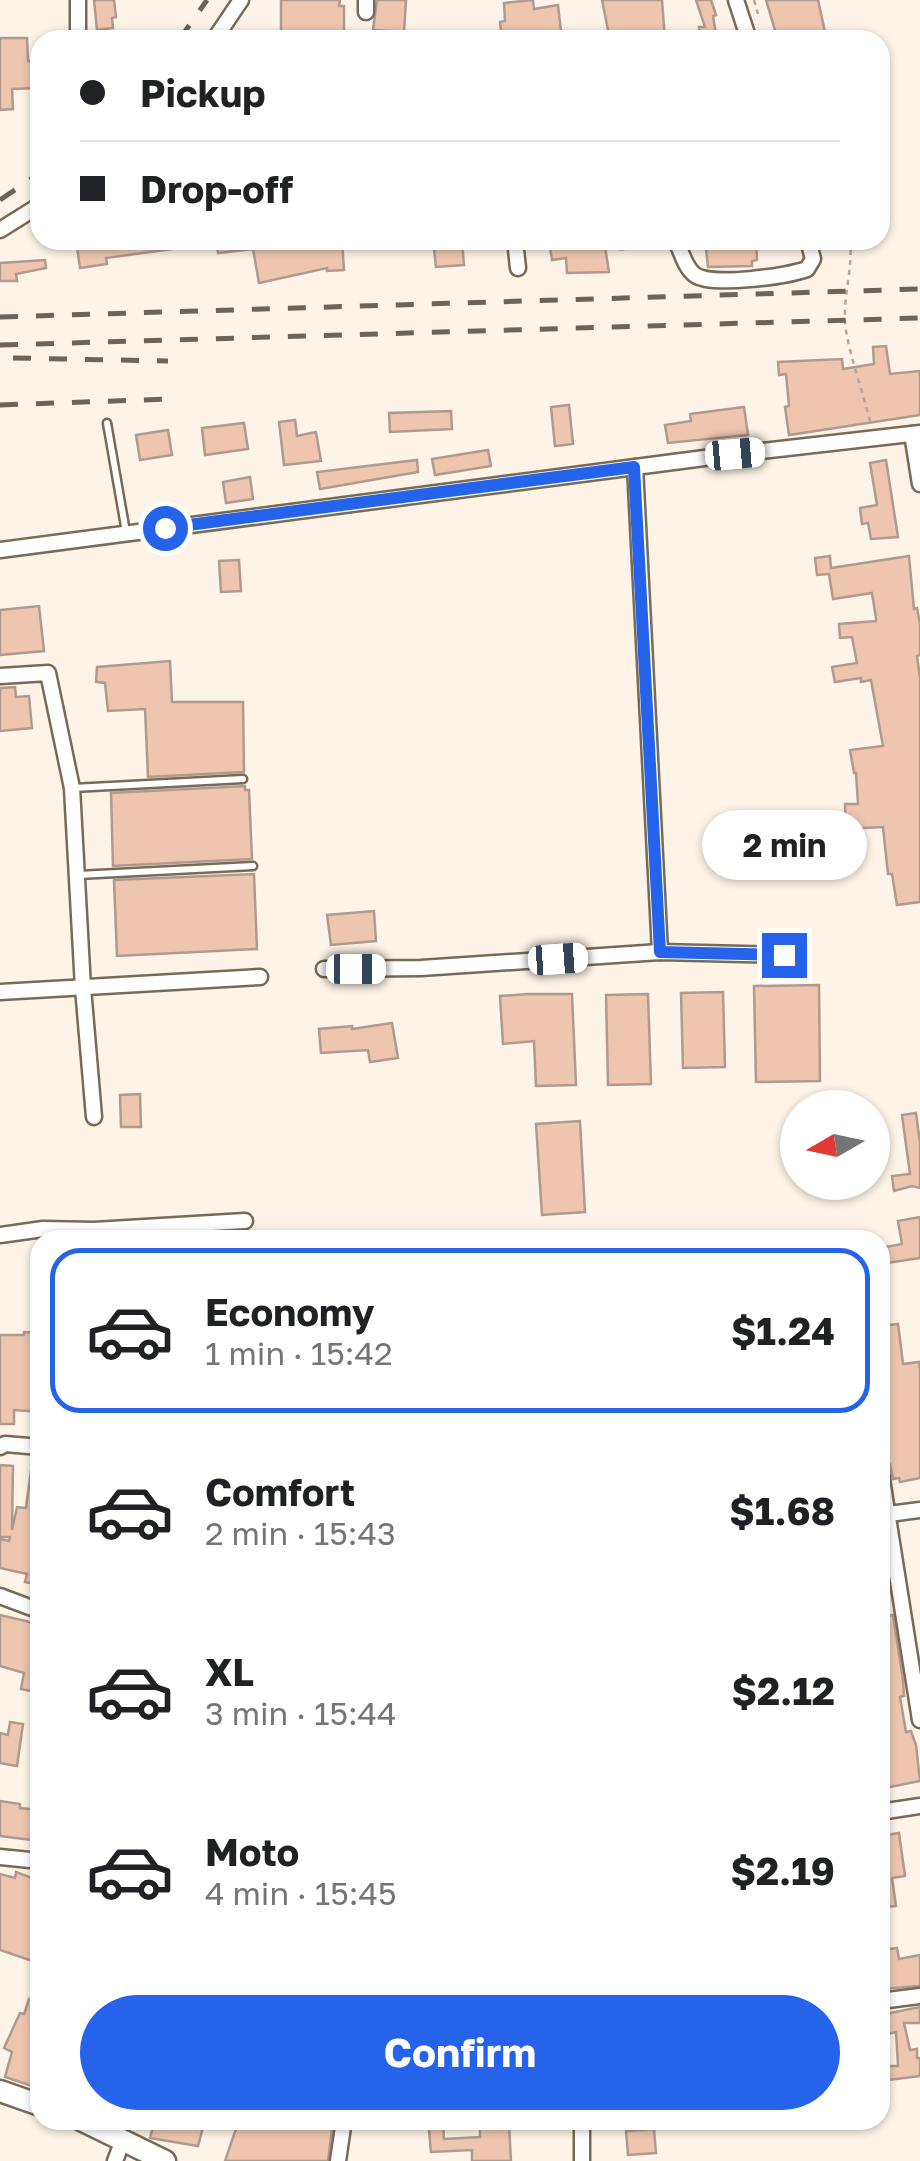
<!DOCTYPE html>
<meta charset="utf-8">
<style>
body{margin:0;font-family:"Golos Text",sans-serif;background:#f6f6f6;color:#202124;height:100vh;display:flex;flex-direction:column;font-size:38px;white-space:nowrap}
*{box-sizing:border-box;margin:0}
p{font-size:32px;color:#757577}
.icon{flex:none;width:55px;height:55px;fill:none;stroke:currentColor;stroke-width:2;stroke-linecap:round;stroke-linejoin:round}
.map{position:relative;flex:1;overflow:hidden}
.sheet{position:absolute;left:30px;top:1230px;width:860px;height:900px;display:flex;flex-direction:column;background:#fff;border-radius:30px;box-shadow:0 2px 8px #0004}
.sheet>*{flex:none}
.guide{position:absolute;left:30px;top:30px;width:860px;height:220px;border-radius:30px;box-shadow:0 2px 8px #0004;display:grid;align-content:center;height:220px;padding:0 50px;background:#fff}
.needle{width:65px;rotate:261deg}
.buttons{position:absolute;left:780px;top:1090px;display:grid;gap:20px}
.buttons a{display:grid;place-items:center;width:110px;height:110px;border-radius:50%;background:#fff;box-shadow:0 2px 8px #0004;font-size:50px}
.end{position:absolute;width:45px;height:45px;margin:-22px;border:12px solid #2563eb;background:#fff;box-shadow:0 0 0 5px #fff}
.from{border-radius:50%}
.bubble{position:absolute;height:70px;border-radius:35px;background:#fff;box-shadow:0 2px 8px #0004;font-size:32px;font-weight:700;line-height:70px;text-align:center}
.car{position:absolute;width:30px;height:60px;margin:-30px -15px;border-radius:12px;box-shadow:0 0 8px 2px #0007;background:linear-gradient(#fff 24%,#345 0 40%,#fff 0 76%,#345 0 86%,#fff 0)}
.guide b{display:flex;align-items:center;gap:35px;height:95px;font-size:38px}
.guide b+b{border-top:2px solid #e0e0e0}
.guide i{width:25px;height:25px;background:#202124}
ul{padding:18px 0 0;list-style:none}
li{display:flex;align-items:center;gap:30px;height:165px;margin:0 20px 15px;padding:0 30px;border:5px solid transparent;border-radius:30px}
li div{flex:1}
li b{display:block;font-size:38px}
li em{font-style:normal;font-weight:700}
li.current{border-color:#2563eb}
li>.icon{width:90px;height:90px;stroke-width:1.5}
.action{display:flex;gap:20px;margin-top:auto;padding:20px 50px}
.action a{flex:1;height:115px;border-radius:60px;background:#2563eb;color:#fff;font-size:40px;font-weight:700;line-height:115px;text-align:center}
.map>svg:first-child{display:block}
.building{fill:#eec6b0;stroke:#b09a8e;stroke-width:2.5}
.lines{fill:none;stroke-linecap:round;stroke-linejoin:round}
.service-casing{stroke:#776b58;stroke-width:11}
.minor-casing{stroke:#776b58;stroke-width:19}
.primary-casing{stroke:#776b58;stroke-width:25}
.path{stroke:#b0a89d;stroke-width:2.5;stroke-dasharray:5 5;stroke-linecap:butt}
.service{stroke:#fff;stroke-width:6}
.minor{stroke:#fff;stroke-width:14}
.primary{stroke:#fff;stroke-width:20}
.rail{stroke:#6b645b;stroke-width:5;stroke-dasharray:18 18;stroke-linecap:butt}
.route{stroke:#2563eb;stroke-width:12}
</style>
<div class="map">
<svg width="920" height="2161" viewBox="0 0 920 2161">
<rect width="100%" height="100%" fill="#fdf4e7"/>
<g class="building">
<polygon points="94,0 114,0 116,17 112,18 113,28 97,30"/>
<polygon points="281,0 340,0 339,6 344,6 344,40 281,38"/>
<polygon points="377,0 406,0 404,32 373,30"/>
<polygon points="533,0 534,9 558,5 562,40 502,40 500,22 505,21 504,3"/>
<polygon points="602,0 662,0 665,40 610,40"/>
<polygon points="696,0 711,0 716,15 713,16 717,40 701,40 699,27 705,27"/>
<polygon points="766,0 818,0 825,32 778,40"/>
<polygon points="0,38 27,38 28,61 40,60 40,88 12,89 13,109 0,110"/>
<polygon points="76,240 180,240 180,248 106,258 107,264 80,268"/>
<polygon points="216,240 342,240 344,270 327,271 327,268 259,283 253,249 218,253"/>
<polygon points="433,240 462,240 464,265 436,267"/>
<polygon points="559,240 604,240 609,272 567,273 566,258 552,260 549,241"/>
<polygon points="705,240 756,240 757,260 752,261 752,266 708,267"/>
<polygon points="45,260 46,268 16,274 17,281 0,281 0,263"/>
<polygon points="886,346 890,374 920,371 920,415 789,435 785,407 789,406 786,374 779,375 778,362 842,359 843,369 874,364 873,347"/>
<polygon points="569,405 573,444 555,446 551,407"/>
<polygon points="744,407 748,435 668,443 665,425 691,421 690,414"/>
<polygon points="451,411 452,429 390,432 389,413"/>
<polygon points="295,420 297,436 316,432 321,461 284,465 279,422"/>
<polygon points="244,423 248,449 205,455 202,428"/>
<polygon points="168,430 172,455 140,460 136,435"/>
<polygon points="488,450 491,466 435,475 432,459"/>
<polygon points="417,460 418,472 320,489 317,472"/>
<polygon points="886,460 898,537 871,539 868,523 862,524 860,508 877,505 870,463"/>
<polygon points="250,477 253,499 226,503 223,482"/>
<polygon points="830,556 831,568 909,556 914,609 917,608 920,624 920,655 917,656 920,678 920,902 897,905 892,874 888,874 883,827 846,829 845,804 858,804 856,773 854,773 850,750 883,746 871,680 861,682 861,678 835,682 832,667 857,663 852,637 840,638 839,624 876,621 876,618 872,593 833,599 829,574 817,575 815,558"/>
<polygon points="239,560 241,591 221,592 219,561"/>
<polygon points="39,606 44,651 0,655 0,610"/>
<polygon points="170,661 172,702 243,702 244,772 148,777 145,709 108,711 105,683 96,682 97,667"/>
<polygon points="15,687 16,697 29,696 32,728 0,731 0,688"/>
<polygon points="245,786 245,790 249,790 252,859 113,866 111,793"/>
<polygon points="254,874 257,949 117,956 114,880"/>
<polygon points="374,911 376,941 331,945 327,915"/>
<polygon points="819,985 820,1081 756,1082 754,986"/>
<polygon points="723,992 725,1067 683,1068 681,993"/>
<polygon points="528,994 572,994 576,1085 536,1086 534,1041 503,1044 500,996"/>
<polygon points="648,994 651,1084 608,1085 606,995"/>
<polygon points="392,1023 398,1058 370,1062 368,1050 321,1053 319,1029 352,1026 352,1029"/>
<polygon points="140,1094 141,1127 121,1127 120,1095"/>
<polygon points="916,1113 920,1143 920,1188 912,1186 894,1191 892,1176 910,1174 902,1115"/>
<polygon points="580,1121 585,1212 542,1215 536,1124"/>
<polygon points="920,1217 920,1258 880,1264 880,1248 902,1244 898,1221"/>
<polygon points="898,1324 903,1364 919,1362 920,1370 920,1478 900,1482 899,1478 893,1479 890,1464 883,1457 881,1443 888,1442 884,1415 880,1416 880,1326"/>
<polygon points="24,1332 40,1333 40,1412 14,1410 14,1424 0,1424 0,1335 24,1335"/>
<polygon points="32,1463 40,1464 40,1585 25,1582 27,1574 0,1568 0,1539 9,1541 10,1537 0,1537 0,1465 13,1466 12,1530 17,1507 26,1508"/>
<polygon points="0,1615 38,1624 37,1628 40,1629 40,1693 21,1689 24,1673 0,1666"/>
<polygon points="893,1615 903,1680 904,1696 900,1697 906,1732 911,1731 916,1745 920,1781 880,1789 880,1617"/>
<polygon points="10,1722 23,1724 17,1766 0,1763 0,1733 8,1735"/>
<polygon points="0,1801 20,1804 20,1808 40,1810 40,1841 0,1836"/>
<polygon points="899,1833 905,1876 892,1878 896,1906 880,1908 880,1836"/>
<polygon points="16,1872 40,1881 38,1963 0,1950 0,1874 15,1878"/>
<polygon points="897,1948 899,1959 920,1955 920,1986 880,1989 880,1971 885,1971 882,1950"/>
<polygon points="29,1999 40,2002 40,2066 32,2086 5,2077 12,2052 4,2048 20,2013 24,2014"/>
<polygon points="920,2007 920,2023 904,2023 910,2050 917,2049 917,2058 920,2058 920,2076 880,2081 880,2066 898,2066 896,2032 888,2034 885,2023 880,2023 880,2015"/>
<polygon points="155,2120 205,2120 198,2146 150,2138"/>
<polygon points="239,2120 333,2120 328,2161 225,2161"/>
<polygon points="428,2120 443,2120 444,2139 480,2137 480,2126 509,2124 511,2161 472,2161 472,2150 431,2152"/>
<polygon points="654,2129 656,2153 628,2155 626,2131"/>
</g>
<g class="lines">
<g class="service-casing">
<g id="service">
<polyline points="107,423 126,532"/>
<polyline points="73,788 243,779"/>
<polyline points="78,875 253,866"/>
</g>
</g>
<g class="minor-casing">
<g id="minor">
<polyline points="78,0 78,40"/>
<polyline points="736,0 749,40"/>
<polyline points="366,12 366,0"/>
<polyline points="214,40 241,0"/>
<polyline points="0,230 40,205"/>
<polyline points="515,240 518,268"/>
<path d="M675,240c7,11 9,27 20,35 17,12 93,1 112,-6l6,-10 -5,-19"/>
<polyline points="620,241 630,240"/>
<polyline points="912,434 920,484"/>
<polyline points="635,467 660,952"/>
<polyline points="0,550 735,454 920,433"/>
<polyline points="0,676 48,673 72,788 83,988 94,1117"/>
<polyline points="324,969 421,968 660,952 784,955"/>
<polyline points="0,992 260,977"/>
<polyline points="0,1235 43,1229 94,1230 245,1221"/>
<polyline points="0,1447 5,1444 40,1447"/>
<polyline points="880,1467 920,1720"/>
<polyline points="881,1515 920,1510"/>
<polyline points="0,1596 40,1611"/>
<polyline points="880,1812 920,1806"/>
<polyline points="0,1857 40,1861"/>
<polyline points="880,2001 920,1996"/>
<polyline points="115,2161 123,2140"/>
<polyline points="338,2161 344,2120"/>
<polyline points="582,2161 582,2120"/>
</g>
</g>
<g class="primary-casing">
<g id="primary">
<polyline points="0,2091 40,2105"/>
<polyline points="81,2120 165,2161"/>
</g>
</g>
<g class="path">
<polyline points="754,0 758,14"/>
<path d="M850,240c3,27 -6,52 -5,79 0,24 19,76 25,102"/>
</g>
<use href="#service" class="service"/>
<use href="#minor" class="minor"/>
<use href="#primary" class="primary"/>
<g class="rail">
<polyline points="179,40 207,0"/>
<polyline points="0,200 40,173"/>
<polyline points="0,317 920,289"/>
<polyline points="0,345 920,318"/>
<polyline points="13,358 168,361"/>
<polyline points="0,405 170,399"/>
</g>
</g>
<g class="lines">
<polyline class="route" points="165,528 634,467 660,952 784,955"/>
</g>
</svg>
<div class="buttons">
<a><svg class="needle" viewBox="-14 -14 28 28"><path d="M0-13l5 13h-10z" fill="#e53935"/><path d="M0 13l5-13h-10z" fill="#757577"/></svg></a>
</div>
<i class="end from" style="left:165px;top:528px"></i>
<i class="end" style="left:784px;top:955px"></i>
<div class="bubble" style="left:702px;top:810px;width:165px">2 min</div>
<i class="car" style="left:735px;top:454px;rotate:85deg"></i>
<i class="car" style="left:558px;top:959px;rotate:86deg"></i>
<i class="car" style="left:356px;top:969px;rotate:90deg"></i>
<div class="guide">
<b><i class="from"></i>Pickup</b>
<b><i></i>Drop-off</b>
</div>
<section class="sheet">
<ul>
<li class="current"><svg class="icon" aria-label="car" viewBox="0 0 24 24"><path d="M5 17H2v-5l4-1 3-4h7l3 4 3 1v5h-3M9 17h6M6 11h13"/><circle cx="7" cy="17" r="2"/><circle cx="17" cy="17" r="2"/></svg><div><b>Economy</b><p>1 min · 15:42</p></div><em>$1.24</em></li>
<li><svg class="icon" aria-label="car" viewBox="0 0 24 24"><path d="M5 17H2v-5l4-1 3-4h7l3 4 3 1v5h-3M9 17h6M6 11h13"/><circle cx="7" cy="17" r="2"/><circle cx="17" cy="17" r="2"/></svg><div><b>Comfort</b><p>2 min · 15:43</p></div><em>$1.68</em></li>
<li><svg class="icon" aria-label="car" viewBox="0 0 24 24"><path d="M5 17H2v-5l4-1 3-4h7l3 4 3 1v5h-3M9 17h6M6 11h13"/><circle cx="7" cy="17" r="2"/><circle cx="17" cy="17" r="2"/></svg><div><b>XL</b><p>3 min · 15:44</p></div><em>$2.12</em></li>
<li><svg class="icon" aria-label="car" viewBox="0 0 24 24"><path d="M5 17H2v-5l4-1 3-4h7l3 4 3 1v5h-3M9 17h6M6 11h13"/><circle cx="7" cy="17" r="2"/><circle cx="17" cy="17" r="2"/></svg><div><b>Moto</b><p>4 min · 15:45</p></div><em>$2.19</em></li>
</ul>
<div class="action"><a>Confirm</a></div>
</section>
</div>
